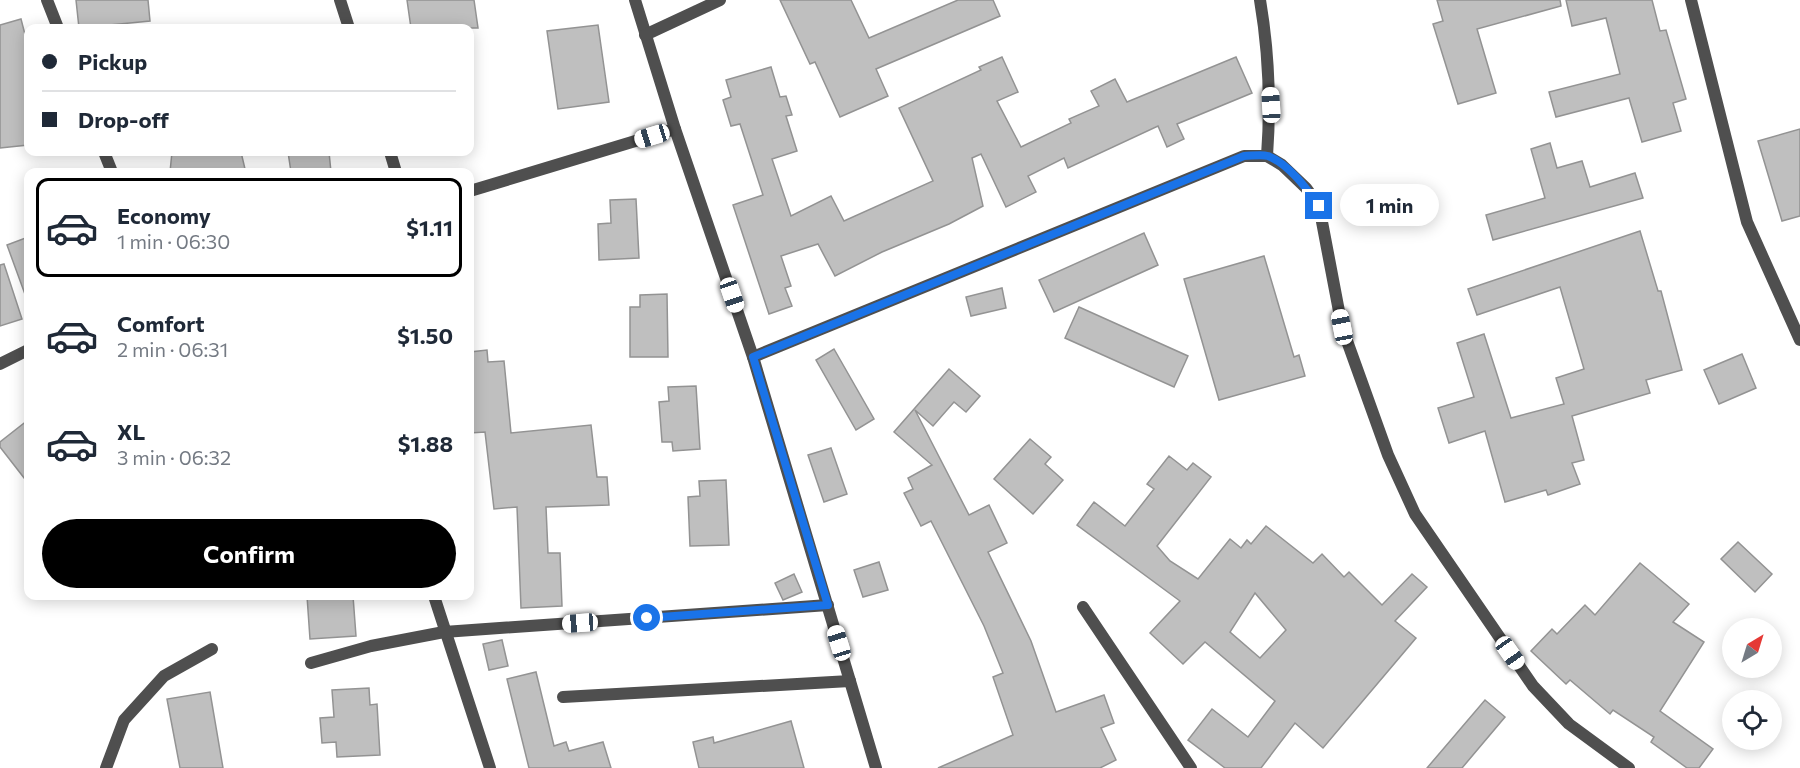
<!DOCTYPE html>
<meta charset="utf-8">
<style>
body{margin:0;font-family:Commissioner,sans-serif;background:#f2f2f3;color:#1f2937;height:100vh;display:flex;flex-direction:column;font-size:22px;white-space:nowrap}
*{box-sizing:border-box;margin:0}
p{font-size:20px;color:#747a83}
.icon{flex:none;width:33px;height:33px;fill:none;stroke:currentColor;stroke-width:2;stroke-linecap:round;stroke-linejoin:round}
.map{position:relative;flex:1;overflow:hidden}
.details{position:absolute;left:24px;top:168px;width:450px;height:432px;display:flex;flex-direction:column;background:#fff;border-radius:12px;box-shadow:0 3px 15px #0003}
.details>*{flex:none}
.hud{position:absolute;left:24px;top:24px;width:450px;height:132px;border-radius:12px;box-shadow:0 3px 15px #0003;display:grid;align-content:center;height:132px;padding:0 18px;background:#fff}
.needle{width:39px;rotate:38deg}
.buttons{position:absolute;left:1722px;top:618px;display:grid;gap:12px}
.buttons a{display:grid;place-items:center;width:60px;height:60px;border-radius:50%;background:#fff;box-shadow:0 3px 15px #0003;font-size:30px}
.end{position:absolute;width:27px;height:27px;margin:-14px;border:8px solid #1a73e8;background:#fff;box-shadow:0 0 0 3px #fff}
.from{border-radius:50%}
.bubble{position:absolute;height:42px;border-radius:21px;background:#fff;box-shadow:0 3px 15px #0003;font-size:20px;font-weight:700;line-height:42px;text-align:center}
.car{position:absolute;width:18px;height:36px;margin:-18px -9px;border-radius:8px;box-shadow:0 0 4px 2px #0007;background:linear-gradient(#fff 24%,#345 0 40%,#fff 0 76%,#345 0 86%,#fff 0)}
.hud b{display:flex;align-items:center;gap:21px;height:57px;font-size:22px}
.hud b+b{border-top:2px solid #e0e1e3}
.hud i{width:15px;height:15px;background:#1f2937}
ul{padding:10px 0 0;list-style:none}
li{display:flex;align-items:center;gap:18px;height:99px;margin:0 12px 9px;padding:0 6px;border:3px solid transparent;border-radius:12px}
li div{flex:1}
li b{display:block;font-size:22px}
li em{font-style:normal;font-weight:700}
li.on{border-color:#000}
li>.icon{width:54px;height:54px;stroke-width:1.5}
.button{display:flex;gap:12px;margin-top:auto;padding:12px 18px}
.button a{flex:1;height:69px;border-radius:36px;background:#000;color:#fff;font-size:24px;font-weight:700;line-height:69px;text-align:center}
.map>svg:first-child{display:block}
.building{fill:#bfbfbf;stroke:#939393;stroke-width:1.5;fill-rule:evenodd}
.lines{fill:none;stroke-linecap:round;stroke-linejoin:round}
.street{stroke:#4f4f4f;stroke-width:12}
.route{stroke:#1a73e8;stroke-width:8}
</style>
<div class="map">
<svg width="1800" height="768" viewBox="0 0 1800 768">
<rect width="100%" height="100%" fill="#fff"/>
<g class="building">
<polygon points="76,0 148,0 150,21 79,28"/>
<polygon points="407,0 474,0 478,28 411,28"/>
<polygon points="780,0 851,0 869,38 958,0 993,0 1000,16 876,69 888,96 840,117 815,62 810,64"/>
<polygon points="1437,0 1560,0 1561,6 1477,29 1496,93 1458,104 1433,24 1443,21"/>
<polygon points="1566,0 1652,0 1660,31 1666,30 1686,99 1673,103 1681,131 1642,142 1629,98 1556,117 1549,92 1620,74 1606,18 1572,26"/>
<polygon points="21,19 28,46 28,145 0,148 0,25"/>
<polygon points="598,25 609,102 558,109 547,31"/>
<polygon points="1002,57 1018,92 997,101 1021,147 1071,123 1069,119 1099,106 1091,91 1115,79 1127,102 1236,57 1252,93 1177,124 1184,139 1167,147 1158,126 1068,168 1064,158 1028,176 1036,192 1006,207 981,154 972,158 983,206 949,224 882,252 835,276 818,244 781,256 791,286 785,288 792,306 769,314 733,205 763,195 740,124 731,126 723,100 731,97 726,80 771,67 780,97 786,96 792,115 786,116 797,151 772,159 791,216 831,196 844,221 933,181 899,108 981,70 979,67"/>
<polygon points="1800,129 1800,216 1782,221 1758,141"/>
<polygon points="1550,143 1557,168 1582,161 1590,187 1635,173 1643,198 1493,240 1486,215 1545,198 1531,149"/>
<polygon points="172,152 241,152 245,169 232,172 170,172"/>
<polygon points="288,152 329,152 331,172 291,172"/>
<polygon points="636,199 639,258 599,260 598,224 611,223 610,200"/>
<polygon points="1640,231 1658,291 1661,291 1682,370 1646,380 1650,393 1572,416 1584,460 1572,463 1580,484 1548,495 1546,490 1505,502 1485,431 1449,443 1438,408 1474,397 1457,343 1484,334 1511,418 1564,404 1556,378 1584,369 1560,287 1477,315 1468,289"/>
<polygon points="1144,233 1158,265 1054,312 1039,280"/>
<polygon points="28,237 28,297 26,297 7,245"/>
<polygon points="1264,256 1294,357 1299,355 1305,376 1219,400 1184,279"/>
<polygon points="4,264 22,319 0,326 0,265"/>
<polygon points="1002,288 1006,308 971,316 966,297"/>
<polygon points="667,294 668,357 630,357 630,307 640,307 640,295"/>
<polygon points="1079,307 1188,356 1174,387 1065,338"/>
<polygon points="834,349 874,419 856,430 816,360"/>
<polygon points="487,350 488,362 504,361 511,433 591,425 597,477 607,477 609,505 546,507 548,553 560,553 562,606 521,608 517,507 494,509 485,432 470,433 470,352"/>
<polygon points="1742,354 1756,388 1719,404 1704,370"/>
<polygon points="949,369 980,396 966,412 954,402 933,426 915,410 969,515 989,505 1007,543 988,552 1031,641 1056,712 1104,695 1114,723 1101,728 1116,760 1100,768 938,768 1013,735 993,677 1003,673 984,626 931,521 921,526 904,493 913,489 908,478 932,465 894,432"/>
<polygon points="696,386 700,449 673,451 672,442 662,442 659,402 669,401 668,387"/>
<polygon points="28,420 28,483 0,447 0,442"/>
<polygon points="1030,439 1051,457 1045,464 1063,480 1033,514 994,479"/>
<polygon points="831,448 847,494 824,502 808,455"/>
<path d="M1169,456l18,14 6,-7 18,14 -54,69 13,15 28,18 32,-40 11,9 6,-8 4,4 15,-18 47,37 9,-9 22,23 5,-5 33,33 30,-31 15,13 -32,34 21,17 -93,110 -28,-25 -34,45h-36l-37,-28 24,-31 36,28 27,-36 -70,-59 -22,22 -33,-31 30,-32 -103,-76 17,-23 31,24 29,-37 -7,-5zM1255,593l31,37 -26,28 -30,-26z"/>
<polygon points="726,480 729,545 690,546 688,497 700,496 699,481"/>
<polygon points="1738,542 1772,574 1755,592 1721,559"/>
<polygon points="879,562 888,590 863,597 854,570"/>
<polygon points="1640,563 1689,604 1673,622 1704,642 1660,711 1713,749 1699,768 1687,768 1651,742 1654,737 1613,710 1610,714 1570,680 1566,684 1531,651 1552,629 1557,634 1585,605 1595,615"/>
<polygon points="794,574 802,592 783,600 775,583"/>
<polygon points="307,596 353,596 356,636 310,639"/>
<polygon points="502,640 508,666 489,670 483,644"/>
<polygon points="536,672 554,746 566,742 569,751 603,742 611,768 529,768 507,679"/>
<polygon points="369,688 370,705 377,704 380,755 337,757 336,742 322,743 320,718 334,717 332,690"/>
<polygon points="210,692 223,768 180,768 167,699"/>
<polygon points="1485,700 1505,717 1462,768 1427,768"/>
<polygon points="791,721 804,768 699,768 693,742 713,737 714,743"/>
</g>
<g class="lines">
<g class="street">
<polyline points="47,0 58,28"/>
<polyline points="340,0 349,28"/>
<polyline points="635,0 675,129 753,357 876,768"/>
<path d="M1260,0c9,53 11,102 7,156"/>
<polyline points="1691,0 1747,222 1800,340"/>
<polyline points="645,35 720,0"/>
<polyline points="104,152 112,172"/>
<polyline points="390,152 396,172"/>
<polyline points="470,191 675,129"/>
<polyline points="753,357 1244,156 1267,156 1282,165 1306,188 1319,206 1342,327 1388,455 1415,514 1533,686 1569,724 1629,768"/>
<polyline points="0,364 28,350"/>
<polyline points="434,596 490,768"/>
<polyline points="1083,607 1191,768"/>
<polyline points="311,663 371,646 444,632 828,605"/>
<polyline points="563,697 850,681"/>
<polyline points="106,768 124,720 164,676 212,649"/>
</g>
</g>
<g class="lines">
<path class="route" d="M647,618l181,-13 -75,-248 491,-201c7,0 17,-2 24,0 21,8 39,33 51,50"/>
</g>
</svg>
<div class="buttons">
<a><svg class="needle" viewBox="-14 -14 28 28"><path d="M0-13l5 13h-10z" fill="#e53935"/><path d="M0 13l5-13h-10z" fill="#747a83"/></svg></a>
<a><svg class="icon" aria-label="locate" viewBox="0 0 24 24"><circle cx="12" cy="12" r="6"/><path d="M12 2v4M12 18v4M2 12h4M18 12h4"/></svg></a>
</div>
<i class="end from" style="left:647px;top:618px"></i>
<i class="end" style="left:1319px;top:206px"></i>
<div class="bubble" style="left:1340px;top:184px;width:99px">1 min</div>
<i class="car" style="left:1271px;top:105px;rotate:357deg"></i>
<i class="car" style="left:652px;top:136px;rotate:253deg"></i>
<i class="car" style="left:732px;top:295px;rotate:161deg"></i>
<i class="car" style="left:1342px;top:327px;rotate:349deg"></i>
<i class="car" style="left:580px;top:623px;rotate:266deg"></i>
<i class="car" style="left:839px;top:643px;rotate:343deg"></i>
<i class="car" style="left:1510px;top:653px;rotate:145deg"></i>
<div class="hud">
<b><i class="from"></i>Pickup</b>
<b><i></i>Drop-off</b>
</div>
<section class="details">
<ul>
<li class="on"><svg class="icon" aria-label="car" viewBox="0 0 24 24"><path d="M5 17H2v-5l4-1 3-4h7l3 4 3 1v5h-3M9 17h6M6 11h13"/><circle cx="7" cy="17" r="2"/><circle cx="17" cy="17" r="2"/></svg><div><b>Economy</b><p>1 min · 06:30</p></div><em>$1.11</em></li>
<li><svg class="icon" aria-label="car" viewBox="0 0 24 24"><path d="M5 17H2v-5l4-1 3-4h7l3 4 3 1v5h-3M9 17h6M6 11h13"/><circle cx="7" cy="17" r="2"/><circle cx="17" cy="17" r="2"/></svg><div><b>Comfort</b><p>2 min · 06:31</p></div><em>$1.50</em></li>
<li><svg class="icon" aria-label="car" viewBox="0 0 24 24"><path d="M5 17H2v-5l4-1 3-4h7l3 4 3 1v5h-3M9 17h6M6 11h13"/><circle cx="7" cy="17" r="2"/><circle cx="17" cy="17" r="2"/></svg><div><b>XL</b><p>3 min · 06:32</p></div><em>$1.88</em></li>
</ul>
<div class="button"><a>Confirm</a></div>
</section>
</div>
